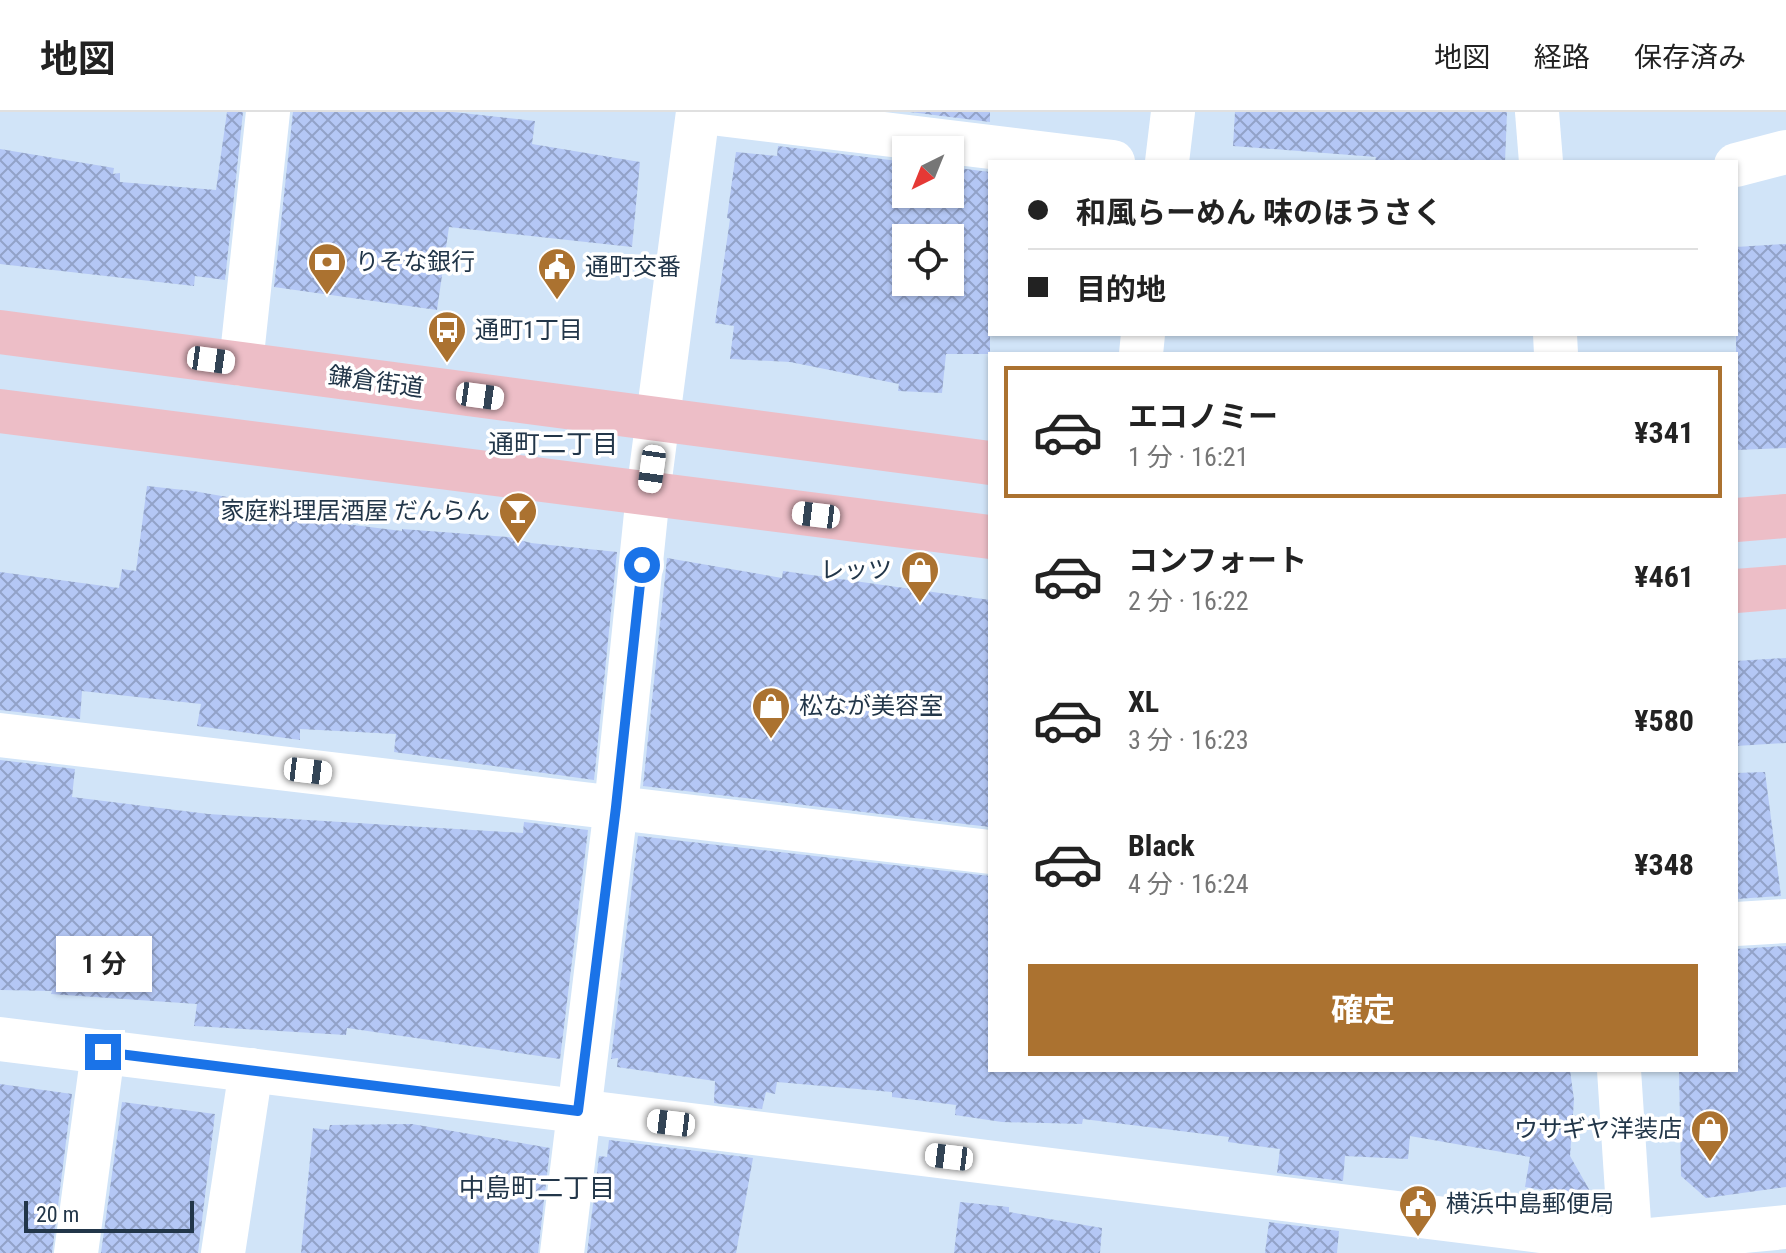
<!DOCTYPE html>
<html lang="ja">
<meta charset="utf-8">
<style>
body{margin:0;font-family:"Roboto Condensed","Noto Sans JP",sans-serif;background:#f6f6f6;color:#222;height:100vh;display:flex;flex-direction:column;font-size:30px;white-space:nowrap}
*{box-sizing:border-box;margin:0}
p{font-size:26px;color:#767676}
.icon{flex:none;width:44px;height:44px;fill:none;stroke:currentColor;stroke-width:2;stroke-linecap:round;stroke-linejoin:round}
.map{position:relative;flex:1;overflow:hidden}
.side{position:absolute;left:988px;top:240px;width:750px;height:720px;display:flex;flex-direction:column;background:#fff;border-radius:0px;box-shadow:0 2px 6px #0004}
.side>*{flex:none}
.top-card{position:absolute;left:988px;top:48px;width:750px;height:176px;border-radius:0px;box-shadow:0 2px 6px #0004;display:grid;align-content:center;height:176px;padding:0 40px;background:#fff}
.needle{width:52px;rotate:223deg}
.controls{position:absolute;left:892px;top:24px;display:grid;gap:16px}
.controls a{display:grid;place-items:center;width:72px;height:72px;border-radius:0px;background:#fff;box-shadow:0 2px 6px #0004;font-size:40px}
.scale{position:absolute;left:24px;bottom:20px;width:170px;box-sizing:border-box;padding-left:8px;border:4px solid #223649;border-top:0;font-size:22px;line-height:28px;white-space:nowrap;color:#223649;-webkit-text-stroke:6px #fff;paint-order:stroke}
.end{position:absolute;width:36px;height:36px;margin:-18px;border:10px solid #1a73e8;background:#fff;box-shadow:0 0 0 4px #fff}
.from{border-radius:50%}
.bubble{position:absolute;height:56px;border-radius:0px;background:#fff;box-shadow:0 2px 6px #0004;font-size:26px;font-weight:700;line-height:56px;text-align:center}
.car{position:absolute;width:24px;height:48px;margin:-24px -12px;border-radius:10px;box-shadow:0 0 6px 2px #0007;background:linear-gradient(#fff 24%,#345 0 40%,#fff 0 76%,#345 0 86%,#fff 0)}
.top-card b{display:flex;align-items:center;gap:28px;height:76px;font-size:30px}
.top-card b+b{border-top:2px solid #e0e0e0}
.top-card i{width:20px;height:20px;background:#222}
ul{padding:14px 0 0;list-style:none}
li{display:flex;align-items:center;gap:24px;height:132px;margin:0 16px 12px;padding:0 24px;border:4px solid transparent;border-radius:0px}
li div{flex:1}
li b{display:block;font-size:30px}
li em{font-style:normal;font-weight:700}
li.on{border-color:#ab7230}
li>.icon{width:72px;height:72px;stroke-width:1.5}
.cta{display:flex;gap:16px;margin-top:auto;padding:16px 40px}
.cta a{flex:1;height:92px;border-radius:0px;background:#ab7230;color:#fff;font-size:32px;font-weight:700;line-height:92px;text-align:center}
header{display:flex;align-items:center;gap:48px;box-sizing:border-box;height:112px;padding:0 40px;background:#fff;border-bottom:2px solid #e0e0e0}
header strong{font-size:38px}
nav{display:flex;gap:44px;margin-inline-start:auto;font-size:28px}
.map>svg:first-child{display:block}
.building{fill:url(#building-cross-hatch);fill-rule:evenodd}
.lines{fill:none;stroke-linecap:round;stroke-linejoin:round}
.minor{stroke:#fff;stroke-width:44}
.major{stroke:#edbec7;stroke-width:44}
.route{stroke:#1a73e8;stroke-width:10}
.labels{text-anchor:middle;dominant-baseline:central;stroke-width:7;stroke-linejoin:round;paint-order:stroke}
.poi-label{font-size:24px;fill:#223649;stroke:#fff;text-anchor:start}
.street-label{font-size:24px;fill:#223649;stroke:#fff}
.neighbourhood-label{font-size:26px;fill:#223649;stroke:#fff}
</style>
<header>
<strong>地図</strong>
<nav><a>地図</a><a>経路</a><a>保存済み</a></nav>
</header>
<div class="map">
<svg width="1786" height="1141" viewBox="0 0 1786 1141">
<defs>
<pattern id="building-cross-hatch" width="8" height="8" patternUnits="userSpaceOnUse" patternTransform="scale(2)"><rect width="8" height="8" fill="#b4c7f5"/><path d="M0 0l8 8M0 8l8-8" fill="none" stroke="#92a2c8"/></pattern>
</defs>
<rect width="100%" height="100%" fill="#d1e4f8"/>
<g class="building">
<polygon points="227,0 243,0 225,168 195,164 194,174 0,152 0,37 114,56 113,62 120,61 120,70 216,78"/>
<polygon points="293,0 453,0 535,9 532,32 640,50 632,135 449,115 437,198 274,175"/>
<polygon points="910,0 990,0 990,10"/>
<polygon points="1235,0 1507,0 1505,50 1375,50 1376,45 1233,34"/>
<path d="M778,34l128,16v32h44v-27l40,5v182h-44l-4,39 -44,-2 1,-7 -109,-22 -60,-3 4,-33 -19,-3 15,-104 -3,-1 9,-66 41,4zM906,126h44v44h-44z"/>
<polygon points="1786,132 1786,336 1736,338 1736,135"/>
<polygon points="147,374 193,379 274,393 272,403 402,419 402,417 508,425 531,431 617,440 594,668 394,640 396,622 300,617 300,628 197,614 201,592 82,579 80,607 0,598 0,460 119,476 122,457 136,459"/>
<polygon points="667,446 782,466 783,459 990,488 990,715 643,674"/>
<polygon points="1786,546 1786,631 1736,634 1736,549"/>
<polygon points="0,648 75,657 72,685 208,702 523,721 524,710 588,718 560,947 347,916 346,923 194,914 197,892 51,882 52,879 0,878"/>
<polygon points="1765,660 1781,784 1736,787 1736,661"/>
<polygon points="638,724 990,764 990,958 1570,958 1574,988 1570,1044 1594,1086 1525,1075 1530,1045 1410,1024 1408,1047 1345,1044 1343,1069 1277,1061 1280,1037 1228,1030 1229,1025 1083,1007 1082,1012 1002,1010 955,1003 956,993 892,985 892,980 777,970 775,982 766,980 762,997 714,991 715,969 617,955 618,946 611,947"/>
<polygon points="1786,834 1786,1075 1706,1086 1681,1064 1679,958 1736,958 1736,837"/>
<polygon points="0,972 72,982 52,1141 0,1141"/>
<polygon points="122,990 215,1002 198,1141 101,1141"/>
<polygon points="412,1012 550,1036 538,1141 301,1141 313,1016 329,1018 330,1013"/>
<polygon points="609,1028 753,1046 736,1141 587,1141 599,1044 607,1045"/>
<polygon points="960,1090 1009,1095 1009,1100 1102,1116 1100,1141 954,1141"/>
<polygon points="1269,1110 1339,1119 1337,1141 1265,1141"/>
</g>
<g class="lines">
<g class="minor">
<polyline points="703,0 1113,50"/>
<polyline points="1537,0 1541,50"/>
<polyline points="1167,50 1173,0"/>
<polyline points="1736,53 1786,40"/>
<polyline points="1555,222 1556,242"/>
<polyline points="1141,242 1143,222"/>
<polyline points="241,252 268,0"/>
<polyline points="0,623 990,740"/>
<polyline points="1736,812 1786,809"/>
<polyline points="0,927 1629,1130 1786,1115"/>
<polyline points="1619,958 1631,1141"/>
<polyline points="76,1141 103,940"/>
<polyline points="223,1141 251,958"/>
<polyline points="562,1141 616,695 648,382 698,0"/>
</g>
<g class="major">
<polyline points="0,220 990,351"/>
<polyline points="0,299 990,425"/>
<polyline points="1736,408 1786,404"/>
<polyline points="1736,479 1786,475"/>
</g>
</g>
<g class="lines">
<polyline class="route" points="103,940 578,999 616,695 642,453"/>
</g>
<defs>
<g id="bank-pin" transform="scale(2)"><path d="M0 17L-7.5 6A9.5 9.5 0 1 1 7.5 6Z" fill="#ab7230" stroke="#fff"/><path d="M-6-4H6V4H-6ZM0-2.3a2.3 2.3 0 1 0 0 4.6a2.3 2.3 0 1 0 0-4.6Z" fill="#fff"/></g>
<g id="civic-pin" transform="scale(2)"><path d="M0 17L-7.5 6A9.5 9.5 0 1 1 7.5 6Z" fill="#ab7230" stroke="#fff"/><path d="M-.6-6.5H3V-4.5H.6V-3L4-1V1h2V6H-6V1h2V-1L-.6-3ZM-1.2 2.5V6h2.4V2.5Z" fill="#fff"/></g>
<g id="bus-pin" transform="scale(2)"><path d="M0 17L-7.5 6A9.5 9.5 0 1 1 7.5 6Z" fill="#ab7230" stroke="#fff"/><path d="M-5-6H5V4H4V6H2V4H-2V6H-4V4H-5ZM-3.5-4V0h7V-4ZM-3.5 1.2v1.5H-2V1.2ZM2 1.2v1.5H3.5V1.2Z" fill="#fff"/></g>
<g id="bar-pin" transform="scale(2)"><path d="M0 17L-7.5 6A9.5 9.5 0 1 1 7.5 6Z" fill="#ab7230" stroke="#fff"/><path d="M-6-5H6L.8 .8V4.5H3.5V6h-7V4.5H-.8V.8Z" fill="#fff"/></g>
<g id="shop-pin" transform="scale(2)"><path d="M0 17L-7.5 6A9.5 9.5 0 1 1 7.5 6Z" fill="#ab7230" stroke="#fff"/><path d="M-5-2.5h2.3a2.7 3.5 0 0 1 5.4 0H5L5.5 6h-11ZM-1.5-2.5h3a1.5 2.3 0 0 0-3 0Z" fill="#fff"/></g>
</defs>
<g fill-rule="evenodd">
<use href="#bank-pin" x="327" y="150"/>
<use href="#civic-pin" x="557" y="155"/>
<use href="#bus-pin" x="447" y="218"/>
<use href="#bar-pin" x="518" y="399"/>
<use href="#shop-pin" x="920" y="458"/>
<use href="#shop-pin" x="771" y="594"/>
<use href="#shop-pin" x="1710" y="1017"/>
<use href="#civic-pin" x="1418" y="1092"/>
</g>
<g class="labels">
<g class="poi-label">
<text x="355" y="150">りそな銀行</text>
<text x="585" y="155">通町交番</text>
<text x="475" y="218">通町1丁目</text>
<text x="490" y="399" text-anchor="end">家庭料理居酒屋 だんらん</text>
<text x="892" y="458" text-anchor="end">レッツ</text>
<text x="799" y="594">松なが美容室</text>
<text x="1682" y="1017" text-anchor="end">ウサギヤ洋装店</text>
<text x="1446" y="1092">横浜中島郵便局</text>
</g>
<g class="street-label">
<text transform="translate(376 270) rotate(8)">鎌倉街道</text>
</g>
<g class="neighbourhood-label">
<text x="553" y="332">通町二丁目</text>
<text x="537" y="1076">中島町二丁目</text>
</g>
</g>
</svg>
<div class="controls">
<a><svg class="needle" viewBox="-14 -14 28 28"><path d="M0-13l5 13h-10z" fill="#e53935"/><path d="M0 13l5-13h-10z" fill="#767676"/></svg></a>
<a><svg class="icon" aria-label="locate" viewBox="0 0 24 24"><circle cx="12" cy="12" r="6"/><path d="M12 2v4M12 18v4M2 12h4M18 12h4"/></svg></a>
</div>
<div class="scale">20 m</div>
<i class="end from" style="left:642px;top:453px"></i>
<i class="end" style="left:103px;top:940px"></i>
<div class="bubble" style="left:56px;top:824px;width:96px">1 分</div>
<i class="car" style="left:211px;top:248px;rotate:98deg"></i>
<i class="car" style="left:480px;top:284px;rotate:98deg"></i>
<i class="car" style="left:652px;top:357px;rotate:188deg"></i>
<i class="car" style="left:816px;top:403px;rotate:277deg"></i>
<i class="car" style="left:308px;top:659px;rotate:97deg"></i>
<i class="car" style="left:671px;top:1011px;rotate:277deg"></i>
<i class="car" style="left:949px;top:1045px;rotate:277deg"></i>
<div class="top-card">
<b><i class="from"></i>和風らーめん 味のほうさく</b>
<b><i></i>目的地</b>
</div>
<section class="side">
<ul>
<li class="on"><svg class="icon" aria-label="car" viewBox="0 0 24 24"><path d="M5 17H2v-5l4-1 3-4h7l3 4 3 1v5h-3M9 17h6M6 11h13"/><circle cx="7" cy="17" r="2"/><circle cx="17" cy="17" r="2"/></svg><div><b>エコノミー</b><p>1 分 · 16:21</p></div><em>¥341</em></li>
<li><svg class="icon" aria-label="car" viewBox="0 0 24 24"><path d="M5 17H2v-5l4-1 3-4h7l3 4 3 1v5h-3M9 17h6M6 11h13"/><circle cx="7" cy="17" r="2"/><circle cx="17" cy="17" r="2"/></svg><div><b>コンフォート</b><p>2 分 · 16:22</p></div><em>¥461</em></li>
<li><svg class="icon" aria-label="car" viewBox="0 0 24 24"><path d="M5 17H2v-5l4-1 3-4h7l3 4 3 1v5h-3M9 17h6M6 11h13"/><circle cx="7" cy="17" r="2"/><circle cx="17" cy="17" r="2"/></svg><div><b>XL</b><p>3 分 · 16:23</p></div><em>¥580</em></li>
<li><svg class="icon" aria-label="car" viewBox="0 0 24 24"><path d="M5 17H2v-5l4-1 3-4h7l3 4 3 1v5h-3M9 17h6M6 11h13"/><circle cx="7" cy="17" r="2"/><circle cx="17" cy="17" r="2"/></svg><div><b>Black</b><p>4 分 · 16:24</p></div><em>¥348</em></li>
</ul>
<div class="cta"><a>確定</a></div>
</section>
</div>
